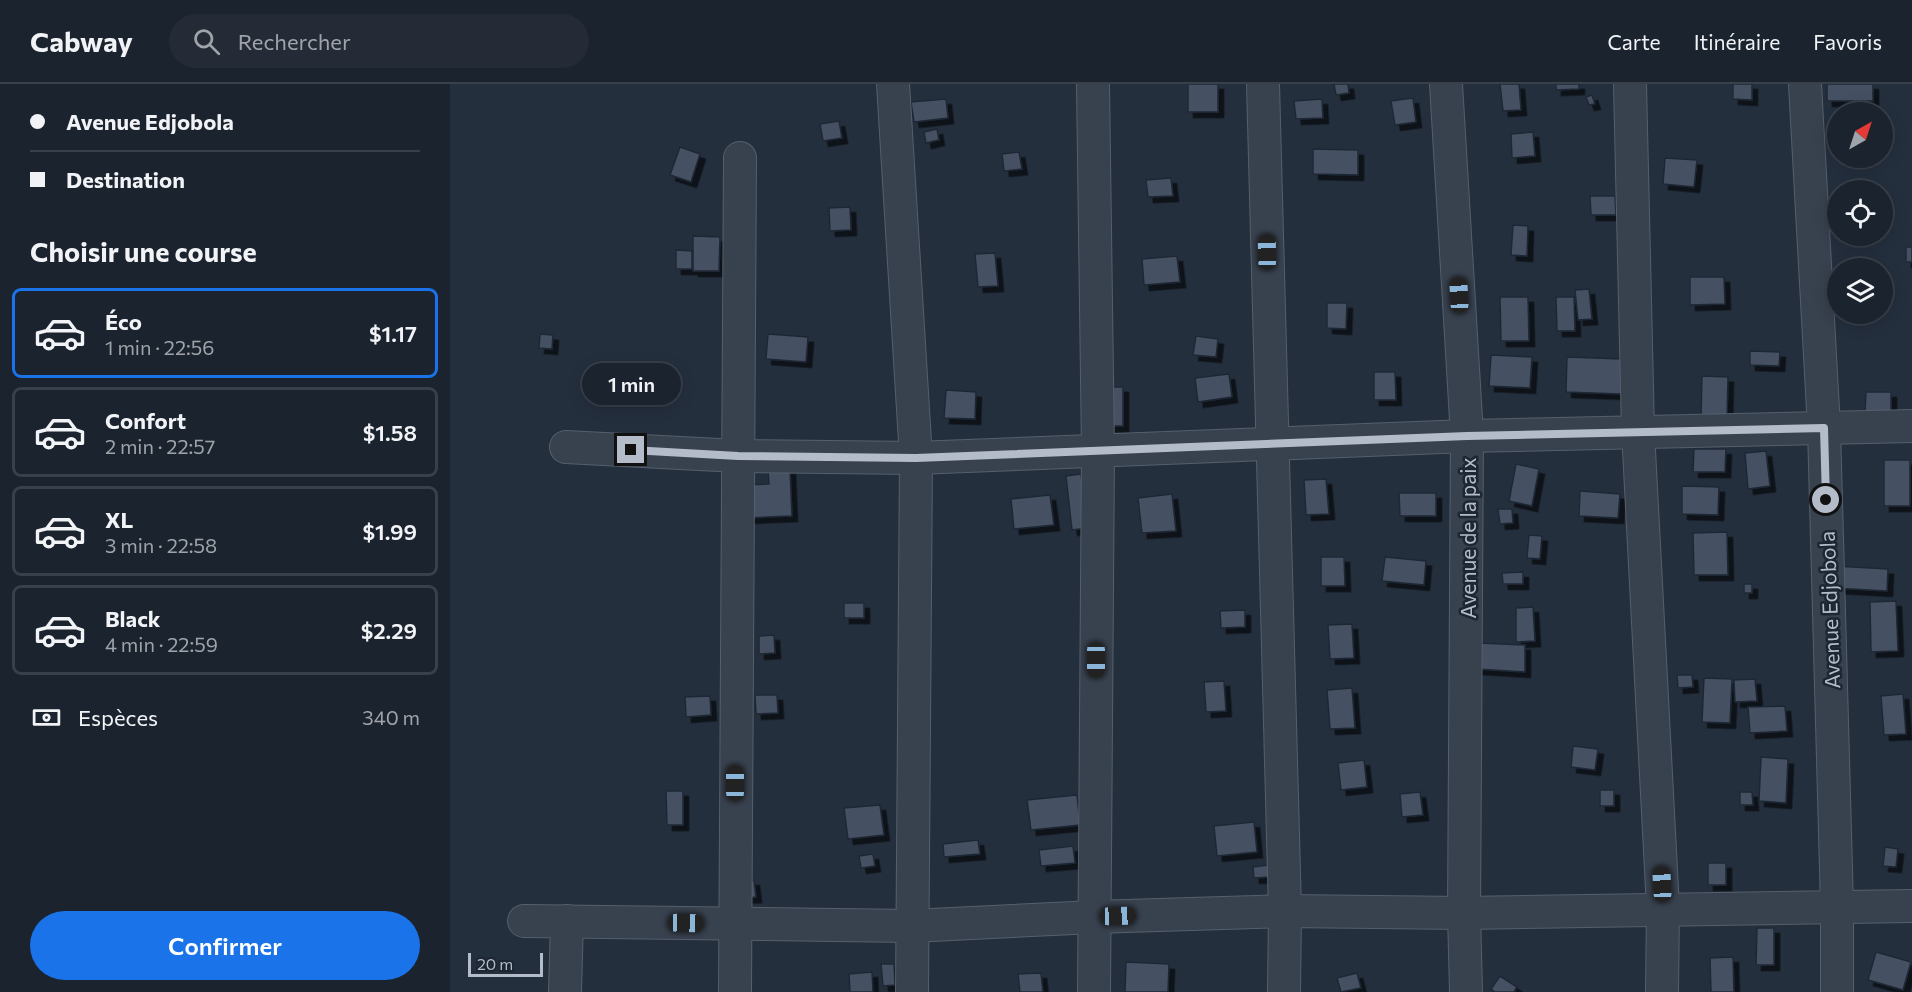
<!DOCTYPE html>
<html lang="fr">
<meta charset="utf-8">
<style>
body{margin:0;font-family:Commissioner,sans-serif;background:#242b36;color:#f1f3f6;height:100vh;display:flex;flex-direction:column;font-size:22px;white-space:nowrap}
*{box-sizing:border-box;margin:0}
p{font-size:20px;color:#a0a4aa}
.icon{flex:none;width:33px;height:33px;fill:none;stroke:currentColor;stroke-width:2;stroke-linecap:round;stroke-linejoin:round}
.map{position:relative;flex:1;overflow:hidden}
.drawer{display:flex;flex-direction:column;background:#1b232e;width:450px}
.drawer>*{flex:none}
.top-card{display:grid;align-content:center;height:132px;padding:0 30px;background:#1b232e}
.needle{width:39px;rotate:39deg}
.tools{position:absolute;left:1377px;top:18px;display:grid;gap:12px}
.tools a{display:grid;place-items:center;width:66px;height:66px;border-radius:50%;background:#1b232e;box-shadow:0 3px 15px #0003,0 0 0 2px #39404a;font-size:30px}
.scale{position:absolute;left:18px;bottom:15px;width:75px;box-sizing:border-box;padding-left:6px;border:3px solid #b4bcc9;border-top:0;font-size:16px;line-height:21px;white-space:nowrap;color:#b4bcc9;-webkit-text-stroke:4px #1d2633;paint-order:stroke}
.end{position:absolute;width:27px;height:27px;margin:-14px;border:8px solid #b4bcc9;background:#111;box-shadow:0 0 0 3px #111}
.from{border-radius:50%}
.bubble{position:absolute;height:42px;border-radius:21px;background:#1b232e;box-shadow:0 3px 15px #0003,0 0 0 2px #39404a;font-size:20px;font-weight:600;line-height:42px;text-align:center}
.car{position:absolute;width:18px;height:36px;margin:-18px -9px;border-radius:8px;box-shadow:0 0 4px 2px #0007;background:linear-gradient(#222 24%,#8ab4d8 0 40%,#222 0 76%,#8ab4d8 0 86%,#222 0)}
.top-card b{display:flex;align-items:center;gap:21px;height:57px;font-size:22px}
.top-card b+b{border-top:2px solid #39404a}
.top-card i{width:15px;height:15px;background:#f1f3f6}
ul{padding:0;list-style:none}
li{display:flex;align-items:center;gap:18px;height:90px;margin:0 12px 9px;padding:0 18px;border:3px solid #39404a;border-radius:9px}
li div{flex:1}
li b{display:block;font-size:22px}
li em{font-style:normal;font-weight:600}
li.active{border-color:#1a73e8}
li>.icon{width:54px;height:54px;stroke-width:1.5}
h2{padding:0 30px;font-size:27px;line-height:72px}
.pay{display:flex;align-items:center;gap:15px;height:66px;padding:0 30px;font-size:22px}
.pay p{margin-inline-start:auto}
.primary-button{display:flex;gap:12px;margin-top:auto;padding:12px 30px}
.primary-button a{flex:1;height:69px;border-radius:36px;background:#1a73e8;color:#fff;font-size:24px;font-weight:600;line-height:69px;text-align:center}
header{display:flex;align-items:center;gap:36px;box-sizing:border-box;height:84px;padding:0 30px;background:#1b232e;border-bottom:2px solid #39404a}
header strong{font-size:28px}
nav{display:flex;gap:33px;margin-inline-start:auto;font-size:21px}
.search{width:420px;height:54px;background:#242b36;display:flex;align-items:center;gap:15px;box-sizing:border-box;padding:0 21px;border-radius:33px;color:#a0a4aa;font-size:22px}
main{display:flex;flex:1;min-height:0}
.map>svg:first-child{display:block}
.building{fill:#455162;stroke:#1f2835;stroke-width:1.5;filter:url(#shadow)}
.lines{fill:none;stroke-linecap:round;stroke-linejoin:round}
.minor-casing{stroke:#565f6c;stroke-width:34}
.minor{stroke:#38414e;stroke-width:32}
.route{stroke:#b4bcc9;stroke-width:8}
.labels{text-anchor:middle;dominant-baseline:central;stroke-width:5;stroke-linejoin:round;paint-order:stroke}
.street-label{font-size:21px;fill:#b4bcc9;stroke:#1d2633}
</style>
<header>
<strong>Cabway</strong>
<div class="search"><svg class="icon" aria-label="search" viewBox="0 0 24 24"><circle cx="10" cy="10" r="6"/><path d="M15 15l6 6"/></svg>Rechercher</div>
<nav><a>Carte</a><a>Itinéraire</a><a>Favoris</a></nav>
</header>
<main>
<section class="drawer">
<div class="top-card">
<b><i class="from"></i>Avenue Edjobola</b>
<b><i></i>Destination</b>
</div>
<h2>Choisir une course</h2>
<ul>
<li class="active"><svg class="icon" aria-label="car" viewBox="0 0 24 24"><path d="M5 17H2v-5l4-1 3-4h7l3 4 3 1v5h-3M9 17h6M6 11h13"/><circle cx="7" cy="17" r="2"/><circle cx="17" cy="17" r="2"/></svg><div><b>Éco</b><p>1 min · 22:56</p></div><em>$1.17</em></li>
<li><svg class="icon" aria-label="car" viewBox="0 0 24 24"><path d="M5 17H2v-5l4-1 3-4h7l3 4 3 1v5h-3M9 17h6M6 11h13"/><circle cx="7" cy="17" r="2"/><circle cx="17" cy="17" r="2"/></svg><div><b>Confort</b><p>2 min · 22:57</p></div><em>$1.58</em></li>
<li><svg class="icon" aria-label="car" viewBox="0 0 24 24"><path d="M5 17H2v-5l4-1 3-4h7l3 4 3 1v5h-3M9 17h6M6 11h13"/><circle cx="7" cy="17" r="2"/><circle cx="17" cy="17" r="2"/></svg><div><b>XL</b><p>3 min · 22:58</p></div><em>$1.99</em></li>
<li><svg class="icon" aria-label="car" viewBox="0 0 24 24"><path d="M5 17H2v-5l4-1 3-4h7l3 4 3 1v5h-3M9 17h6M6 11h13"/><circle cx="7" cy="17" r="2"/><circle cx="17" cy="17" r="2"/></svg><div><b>Black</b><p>4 min · 22:59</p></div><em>$2.29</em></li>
</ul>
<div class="pay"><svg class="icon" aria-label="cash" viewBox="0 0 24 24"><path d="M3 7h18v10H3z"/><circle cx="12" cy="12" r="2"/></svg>Espèces<p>340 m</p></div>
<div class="primary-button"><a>Confirmer</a></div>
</section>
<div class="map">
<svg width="1462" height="908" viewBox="0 0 1462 908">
<defs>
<filter id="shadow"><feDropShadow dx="5.5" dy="5.5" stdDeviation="0" flood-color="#0009"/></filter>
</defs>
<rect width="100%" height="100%" fill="#242f3e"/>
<g class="building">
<rect x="738" y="0" width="30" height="28"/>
<polygon points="884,0 898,0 899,9 886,11"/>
<polygon points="1050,0 1069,0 1071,26 1053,27"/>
<polygon points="1106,0 1129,0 1129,5 1106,6"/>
<polygon points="1283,0 1302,0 1302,16 1283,15"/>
<rect x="1377" y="0" width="46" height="17"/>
<polygon points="1142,11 1145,20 1139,21 1136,13"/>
<polygon points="963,14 966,38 945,41 941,17"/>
<polygon points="496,15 498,34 464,38 461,18"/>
<polygon points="872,15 873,34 846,35 844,17"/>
<polygon points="389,37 392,54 373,57 370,40"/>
<polygon points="487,45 489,56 476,59 474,48"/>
<polygon points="1083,48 1085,72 1062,74 1061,50"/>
<polygon points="230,63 250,70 241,98 220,91"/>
<polygon points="863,65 908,66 908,91 863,90"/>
<polygon points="569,68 572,85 554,87 552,70"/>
<polygon points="1215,74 1247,76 1244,103 1213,100"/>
<polygon points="721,94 723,112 698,113 696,96"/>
<polygon points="1140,112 1165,112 1166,131 1141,131"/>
<polygon points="400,123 401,146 380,147 379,124"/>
<polygon points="1063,141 1078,142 1077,172 1061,171"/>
<polygon points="243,152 270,153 269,187 243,187"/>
<rect x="1456" y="163" width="6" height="15"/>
<polygon points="226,166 242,167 242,185 226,185"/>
<polygon points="545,169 548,202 528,203 525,170"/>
<polygon points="727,172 730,198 694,201 692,175"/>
<polygon points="1240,193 1274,193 1275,220 1240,221"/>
<polygon points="1139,205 1142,235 1128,236 1125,206"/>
<polygon points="1050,213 1078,213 1079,257 1051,257"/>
<polygon points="1106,213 1124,213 1125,247 1107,247"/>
<polygon points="877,219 897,219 896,245 877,244"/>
<polygon points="90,250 103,251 102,265 89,264"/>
<polygon points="318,250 358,253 356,278 316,275"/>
<polygon points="746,252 768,255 766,273 743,271"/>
<polygon points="1300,267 1330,268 1329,282 1300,281"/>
<polygon points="1041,271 1082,273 1080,304 1039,302"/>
<polygon points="1117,273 1172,275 1171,310 1116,308"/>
<polygon points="924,288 945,288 946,316 924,316"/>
<polygon points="779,290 782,313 748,318 745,294"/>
<polygon points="1252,292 1278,293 1277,334 1251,333"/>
<polygon points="656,303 673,303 673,342 655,342"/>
<polygon points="496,306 526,308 525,335 494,334"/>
<polygon points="1416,308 1441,308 1441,328 1415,327"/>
<polygon points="1244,365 1276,365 1275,388 1243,388"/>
<polygon points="1316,367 1320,402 1298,405 1295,369"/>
<rect x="1434" y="376" width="26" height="46"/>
<polygon points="1066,380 1089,385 1082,422 1059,417"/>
<polygon points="340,385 342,432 295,434 293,401 319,400 318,386"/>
<polygon points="631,390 637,444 622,446 616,392"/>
<polygon points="876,395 879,430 856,431 854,396"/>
<polygon points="1232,402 1269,403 1268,431 1232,430"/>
<polygon points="1130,407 1170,410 1168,434 1129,432"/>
<polygon points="949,409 986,409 986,432 950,432"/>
<polygon points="722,410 726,447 692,449 688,414"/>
<polygon points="600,411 604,441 564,445 561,415"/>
<polygon points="1048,425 1062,425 1063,439 1050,440"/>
<polygon points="1277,448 1278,491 1244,491 1243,449"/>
<polygon points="1079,451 1092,452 1090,475 1077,474"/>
<polygon points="871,473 894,473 895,502 871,502"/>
<polygon points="935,473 976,477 974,501 932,497"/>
<polygon points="1385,482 1438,485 1437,507 1384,504"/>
<polygon points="1073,488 1073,500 1053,500 1052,489"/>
<rect x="1294" y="500" width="8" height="9"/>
<polygon points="1446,517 1448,567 1421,568 1420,518"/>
<rect x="394" y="519" width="20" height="15"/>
<polygon points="1083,523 1085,557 1066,558 1066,524"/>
<polygon points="795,526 795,543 771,544 770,527"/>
<polygon points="902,540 904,574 880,575 878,541"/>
<polygon points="324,551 325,569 309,570 309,552"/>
<polygon points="1028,559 1075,561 1075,588 1027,585"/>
<polygon points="1227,591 1242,591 1243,603 1228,604"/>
<polygon points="1254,594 1282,595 1280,639 1252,638"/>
<polygon points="1305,595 1307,617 1285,618 1284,596"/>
<polygon points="774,597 776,627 756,628 754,598"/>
<polygon points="902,604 905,644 880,645 877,606"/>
<polygon points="1453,610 1456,650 1434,651 1431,612"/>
<polygon points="305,611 327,611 328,629 306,630"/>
<polygon points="260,612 261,631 236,633 235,613"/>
<polygon points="1335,622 1337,647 1300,649 1298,623"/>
<polygon points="1123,662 1148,665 1145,686 1121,683"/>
<polygon points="1311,673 1338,675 1336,719 1309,717"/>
<polygon points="914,676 917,703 891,706 888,679"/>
<rect x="1150" y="706" width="14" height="16"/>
<polygon points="216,707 233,707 233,741 217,741"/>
<polygon points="970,708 973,731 952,733 950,710"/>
<polygon points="1290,708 1302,708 1303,721 1290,721"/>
<polygon points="627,711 630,741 581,746 577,716"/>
<polygon points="430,721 434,751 398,755 394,724"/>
<polygon points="804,738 807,768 767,772 764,742"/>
<polygon points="528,756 530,770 494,773 493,760"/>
<polygon points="623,762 625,779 591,782 589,766"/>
<polygon points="1435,763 1448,765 1446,783 1433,782"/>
<polygon points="423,770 425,782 411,784 409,772"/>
<rect x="1258" y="779" width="18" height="22"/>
<polygon points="818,781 819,793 804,794 803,783"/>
<polygon points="304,796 306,813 289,814 288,797"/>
<polygon points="1307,844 1324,844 1324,881 1306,881"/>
<polygon points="1426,868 1461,878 1453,906 1418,896"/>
<polygon points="1283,873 1284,908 1261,908 1260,874"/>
<polygon points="676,878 719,880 718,908 675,908"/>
<polygon points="431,880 444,880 445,901 433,902"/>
<polygon points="422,888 423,908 400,908 399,890"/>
<polygon points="591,889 593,908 570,908 568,890"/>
<polygon points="907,889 911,904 891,908 887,894"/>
<polygon points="1050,892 1067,903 1064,908 1045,908 1041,905"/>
</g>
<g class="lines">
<g class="minor-casing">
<g id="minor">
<polyline points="443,0 466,374 462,908"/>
<polyline points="643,0 648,367 644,908"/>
<polyline points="813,0 835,827 834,908"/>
<polyline points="996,0 1017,352 1014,829 1016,908"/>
<polyline points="1180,0 1188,347 1213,824 1212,908"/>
<polyline points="1355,0 1374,344 1387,822 1387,908"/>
<polyline points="116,363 288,372 466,374 1017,352 1462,342"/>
<polyline points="74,837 461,842 644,833 835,827 1014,829 1462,822"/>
<polyline points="115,908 117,837"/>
<polyline points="285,908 290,74"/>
</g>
</g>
<use href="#minor" class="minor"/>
</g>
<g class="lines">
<polyline class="route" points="181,366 288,372 466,374 1017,352 1374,344 1376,416"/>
</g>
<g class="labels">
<g class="street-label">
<text transform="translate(1017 454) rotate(-90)">Avenue de la paix</text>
<text transform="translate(1379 526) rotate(-92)">Avenue Edjobola</text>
</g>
</g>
</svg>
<div class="tools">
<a><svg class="needle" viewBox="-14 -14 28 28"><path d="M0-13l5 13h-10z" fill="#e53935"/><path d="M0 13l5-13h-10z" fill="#a0a4aa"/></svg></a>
<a><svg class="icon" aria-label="locate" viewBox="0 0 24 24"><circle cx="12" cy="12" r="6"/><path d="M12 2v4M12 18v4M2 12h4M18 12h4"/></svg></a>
<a><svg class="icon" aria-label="layers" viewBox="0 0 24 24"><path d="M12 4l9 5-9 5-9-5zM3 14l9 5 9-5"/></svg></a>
</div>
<div class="scale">20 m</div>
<i class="end from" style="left:1376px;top:416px"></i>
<i class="end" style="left:181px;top:366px"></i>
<div class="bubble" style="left:132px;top:279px;width:99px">1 min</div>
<i class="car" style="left:817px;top:168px;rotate:359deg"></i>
<i class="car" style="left:1009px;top:211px;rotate:357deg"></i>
<i class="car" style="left:646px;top:576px;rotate:180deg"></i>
<i class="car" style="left:285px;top:699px;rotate:0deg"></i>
<i class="car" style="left:1212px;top:800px;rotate:357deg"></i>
<i class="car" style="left:668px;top:832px;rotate:88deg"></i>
<i class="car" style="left:236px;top:839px;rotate:91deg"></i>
</div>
</main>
